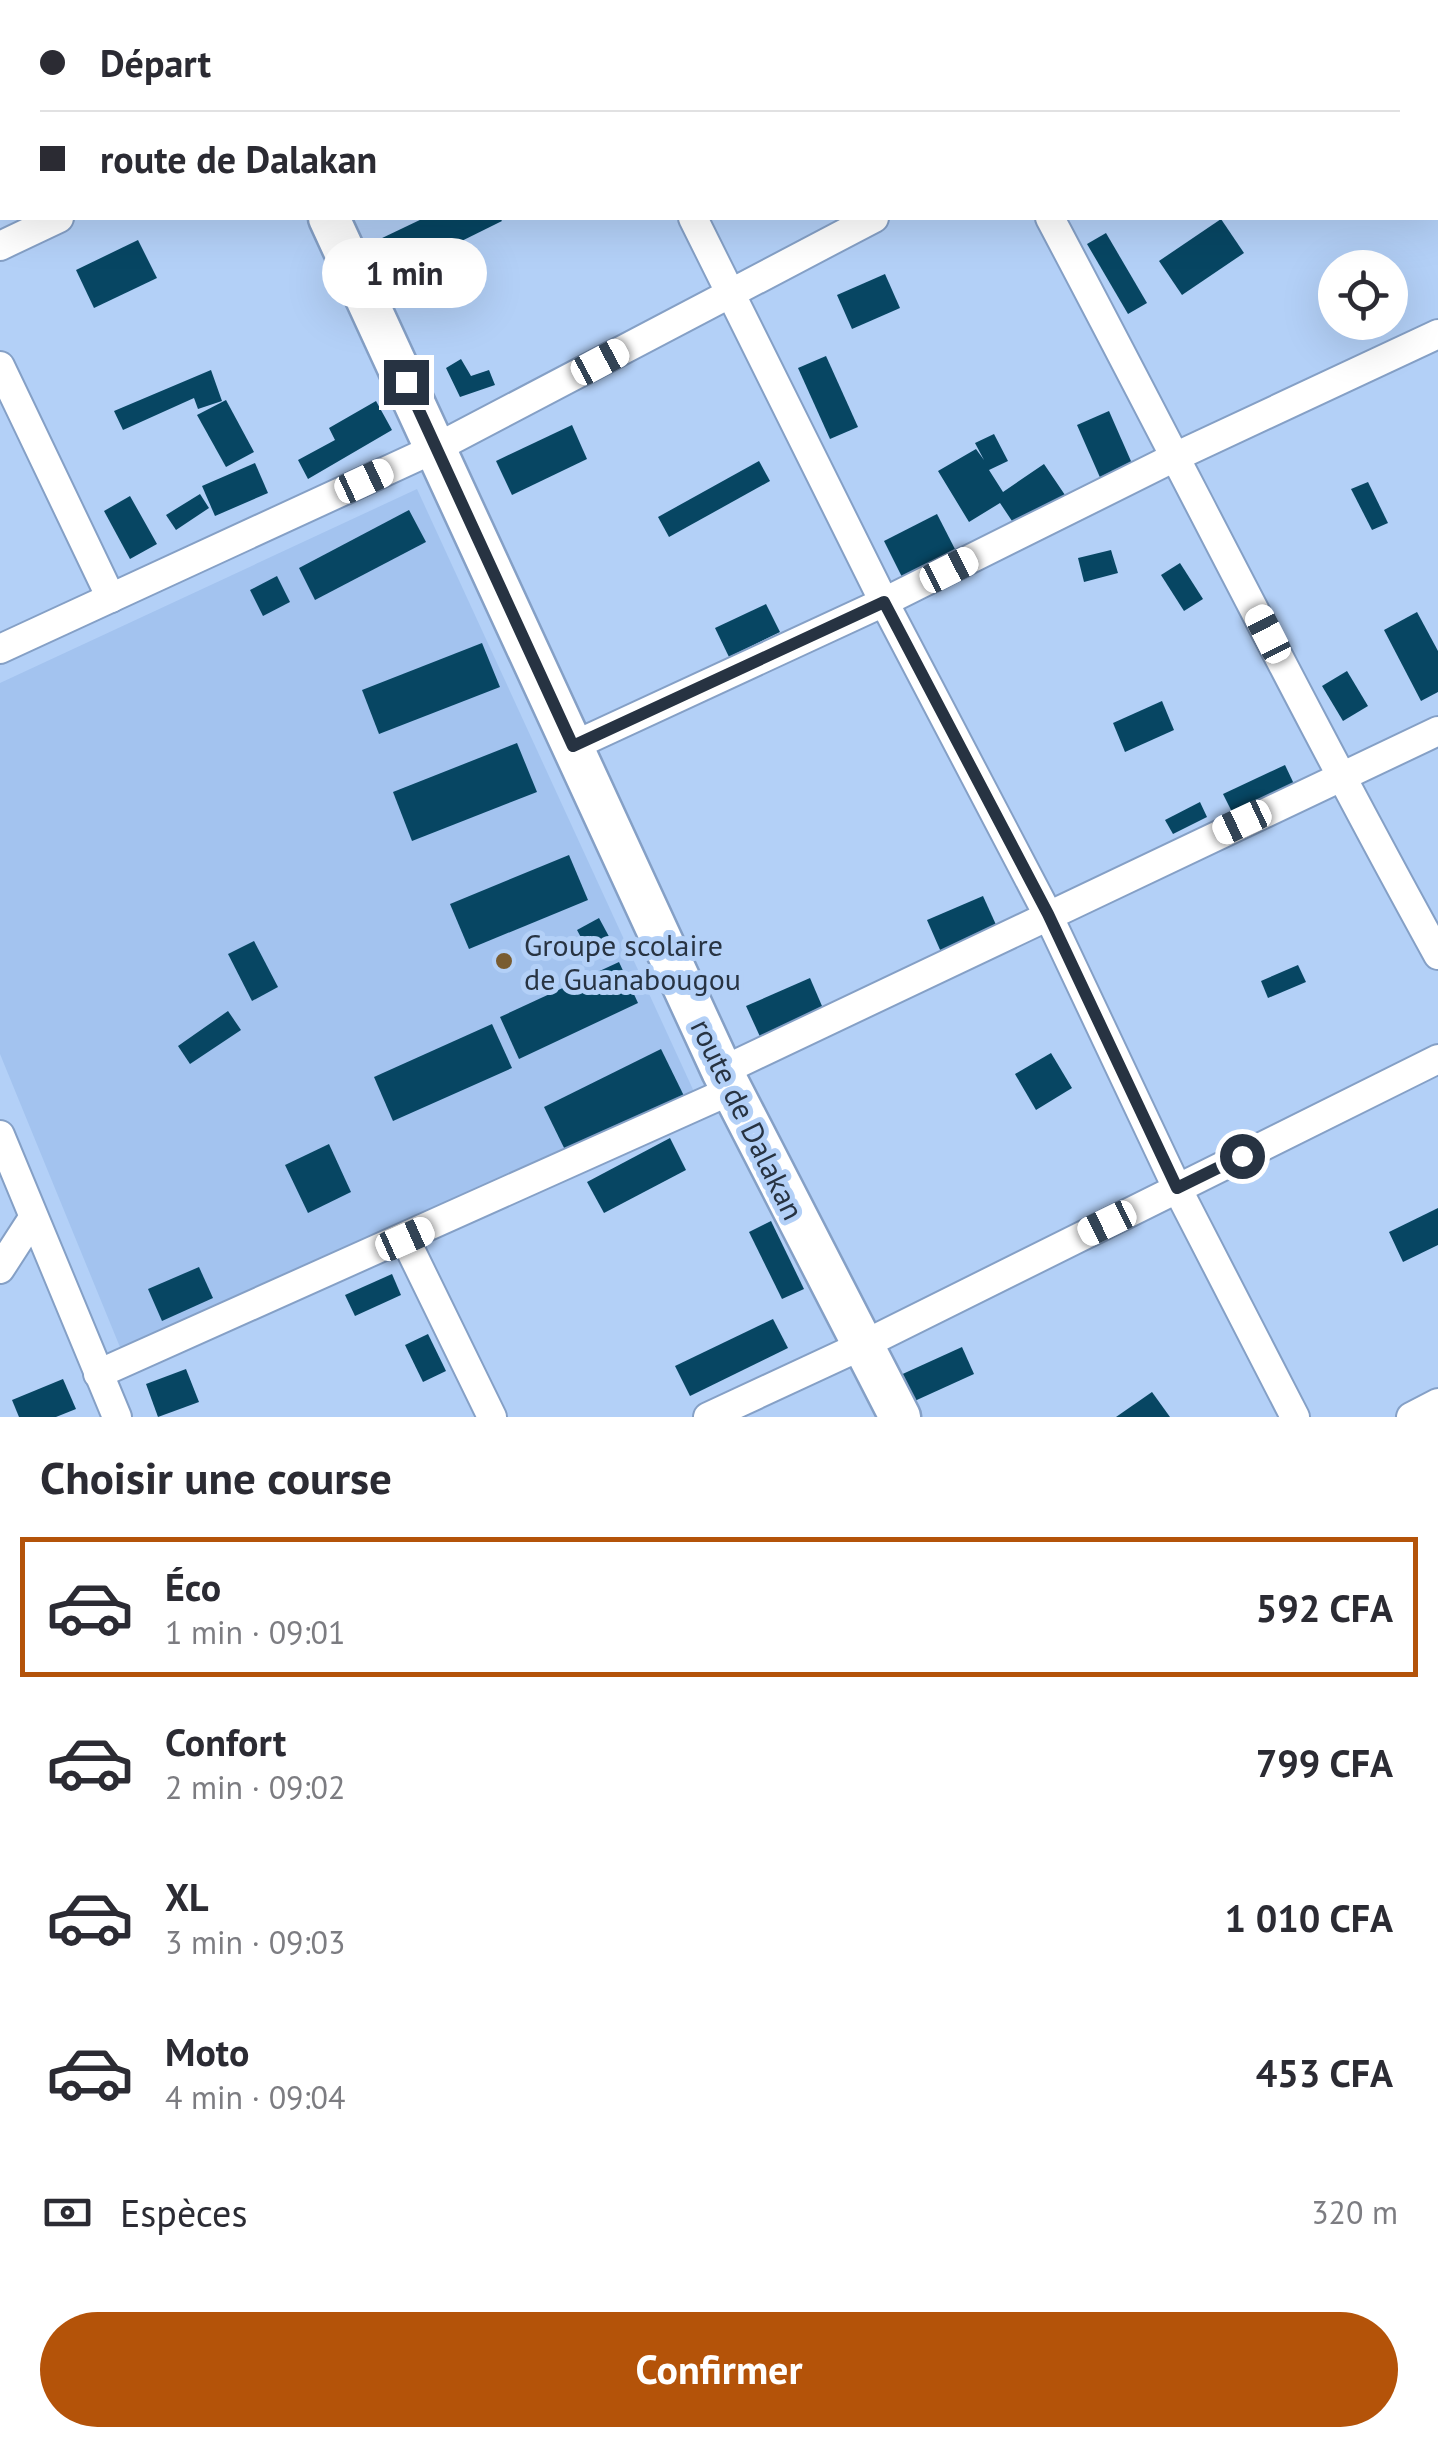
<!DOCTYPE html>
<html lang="fr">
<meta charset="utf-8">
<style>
body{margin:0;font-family:"PT Sans",sans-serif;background:#f2f2f3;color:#2b2b33;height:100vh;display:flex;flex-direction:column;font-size:38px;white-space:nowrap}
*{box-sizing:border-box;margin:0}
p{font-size:32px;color:#7c7c81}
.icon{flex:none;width:55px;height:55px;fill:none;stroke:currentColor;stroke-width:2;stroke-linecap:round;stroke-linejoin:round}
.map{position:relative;height:1417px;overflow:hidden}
.drawer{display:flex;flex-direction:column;background:#fff;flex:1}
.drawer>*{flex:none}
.top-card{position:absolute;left:0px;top:0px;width:1440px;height:220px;box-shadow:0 10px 40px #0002;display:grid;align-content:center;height:220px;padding:0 40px;background:#fff}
.fabs{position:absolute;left:1318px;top:250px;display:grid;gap:20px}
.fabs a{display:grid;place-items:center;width:90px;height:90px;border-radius:50%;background:#fff;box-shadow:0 10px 40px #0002;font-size:50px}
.end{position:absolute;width:45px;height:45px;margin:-22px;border:12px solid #273342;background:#fff;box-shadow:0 0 0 5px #fff}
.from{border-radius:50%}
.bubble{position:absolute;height:70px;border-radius:35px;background:#fff;box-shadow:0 10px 40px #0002;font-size:32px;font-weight:800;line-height:70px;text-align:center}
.car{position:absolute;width:30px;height:60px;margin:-30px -15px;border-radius:12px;box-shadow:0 0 8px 2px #0007;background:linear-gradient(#fff 24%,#345 0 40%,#fff 0 76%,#345 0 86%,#fff 0)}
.top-card b{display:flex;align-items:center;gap:35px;height:95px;font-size:38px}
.top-card b+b{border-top:2px solid #e1e1e2}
.top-card i{width:25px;height:25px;background:#2b2b33}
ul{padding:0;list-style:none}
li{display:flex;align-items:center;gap:30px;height:140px;margin:0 20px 15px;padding:0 20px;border:5px solid transparent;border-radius:0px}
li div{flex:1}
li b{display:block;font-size:38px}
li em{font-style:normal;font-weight:800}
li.current{border-color:#b45309}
li>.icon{width:90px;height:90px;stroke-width:1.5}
h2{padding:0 40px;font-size:45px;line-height:120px}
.pay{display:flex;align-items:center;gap:25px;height:110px;padding:0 40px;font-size:38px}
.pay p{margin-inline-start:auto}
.cta{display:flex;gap:20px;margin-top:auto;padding:20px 40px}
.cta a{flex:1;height:115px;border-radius:60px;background:#b45309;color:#fff;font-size:40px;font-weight:800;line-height:115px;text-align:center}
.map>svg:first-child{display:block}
.built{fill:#a3c3ef}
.building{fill:#074663}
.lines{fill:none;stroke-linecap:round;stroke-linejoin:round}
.street-casing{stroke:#85a0c6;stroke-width:32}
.secondary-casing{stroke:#85a0c6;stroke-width:45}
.street{stroke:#fff;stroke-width:28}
.secondary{stroke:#fff;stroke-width:40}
.route{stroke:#273342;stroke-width:12}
.poi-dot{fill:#795c30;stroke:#b3d0f7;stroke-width:4}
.labels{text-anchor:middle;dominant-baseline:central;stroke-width:10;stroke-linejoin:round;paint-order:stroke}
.poi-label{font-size:30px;fill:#273342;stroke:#b3d0f7;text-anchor:start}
.street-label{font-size:30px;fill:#273342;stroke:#b3d0f7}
</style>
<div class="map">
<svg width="1438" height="1417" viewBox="0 0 1438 1417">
<rect width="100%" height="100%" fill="#b3d0f7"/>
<polygon class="built" points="417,489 696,1096 122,1352 0,1054 0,683"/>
<g class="building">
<polygon points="424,218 500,218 502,221 397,273 380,239"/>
<polygon points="1221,219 1244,253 1182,295 1159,261"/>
<polygon points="1106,233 1147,303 1128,314 1087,244"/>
<polygon points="138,240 157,278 94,308 76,270"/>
<polygon points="885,274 900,308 852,329 837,295"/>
<polygon points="826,356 858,427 830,439 798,368"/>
<polygon points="461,359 471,376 489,370 495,385 460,397 446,368"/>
<polygon points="211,370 222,401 198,409 194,398 123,430 114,411"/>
<polygon points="226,400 254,452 226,467 197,415"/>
<polygon points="376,401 392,430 308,479 298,460 335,440 329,428"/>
<polygon points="1109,411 1134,468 1102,482 1077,425"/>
<polygon points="572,425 587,459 512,495 496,461"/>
<polygon points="994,434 1008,461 989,470 1003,492 1044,464 1065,495 1016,527 1000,503 969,522 938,471 976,449 984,460 975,443"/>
<polygon points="759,461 770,481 669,537 658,517"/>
<polygon points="255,463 268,493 215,516 202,486"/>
<polygon points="1368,482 1388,523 1372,530 1351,489"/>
<polygon points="200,494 209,508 176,530 166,515"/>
<polygon points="130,496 157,544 130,559 104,511"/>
<polygon points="409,510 426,542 315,600 299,568"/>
<polygon points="937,514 958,555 905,583 884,541"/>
<polygon points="1111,550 1118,573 1084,582 1078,558"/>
<polygon points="1180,563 1203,599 1184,611 1161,575"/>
<polygon points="277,576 290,602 263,616 250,590"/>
<polygon points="766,604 780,632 729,657 715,628"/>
<polygon points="1417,612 1438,651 1438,692 1421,701 1384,630"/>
<polygon points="482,643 500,687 379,734 362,690"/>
<polygon points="1347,671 1368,706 1343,721 1322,686"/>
<polygon points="1162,701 1174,730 1125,752 1113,723"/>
<polygon points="517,743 537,792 412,841 393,792"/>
<polygon points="1285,765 1294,784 1232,812 1223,794"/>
<polygon points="1200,802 1207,817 1173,834 1165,820"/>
<polygon points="569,855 588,900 469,949 450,904"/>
<polygon points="983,896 997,927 941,952 927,920"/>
<polygon points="599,918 613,944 591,956 577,930"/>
<polygon points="254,941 278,987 252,1001 228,954"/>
<polygon points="619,962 638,1003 519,1059 500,1017"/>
<polygon points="1298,965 1306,982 1268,998 1261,981"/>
<polygon points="810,978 825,1013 762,1041 746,1006"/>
<polygon points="228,1011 241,1030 190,1064 178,1046"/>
<polygon points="492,1024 512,1068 393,1121 374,1077"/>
<polygon points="661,1049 686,1100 569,1158 544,1107"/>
<polygon points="1051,1053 1072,1088 1036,1110 1015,1074"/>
<polygon points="670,1138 686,1170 604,1213 587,1182"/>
<polygon points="329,1144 351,1192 308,1213 285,1165"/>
<polygon points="1438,1208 1438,1245 1403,1262 1389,1232"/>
<polygon points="771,1221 804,1289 782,1299 749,1232"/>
<polygon points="199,1267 213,1298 162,1321 148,1289"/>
<polygon points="392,1274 401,1295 355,1316 345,1295"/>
<polygon points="773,1319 788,1348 690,1396 675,1366"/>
<polygon points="428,1334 446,1371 423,1382 405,1345"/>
<polygon points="962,1347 974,1374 908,1404 896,1377"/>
<polygon points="186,1369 199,1402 158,1417 146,1384"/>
<polygon points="63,1379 76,1409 56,1417 19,1417 12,1400"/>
<polygon points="1152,1392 1170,1417 1116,1417"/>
</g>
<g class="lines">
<g class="street-casing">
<g id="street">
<polyline points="584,0 585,2"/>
<polyline points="940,0 941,2"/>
<polyline points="1378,0 1379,2"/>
<polyline points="502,2 507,0"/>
<polyline points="1290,2 1295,0"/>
<polyline points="1438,121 1438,122"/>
<polyline points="693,218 884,602 1048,915 1177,1188 1295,1417"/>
<path d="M1050,218c130,245 254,494 388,737"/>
<polyline points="0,246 59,218"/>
<polyline points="0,366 111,598"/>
<polyline points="0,649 436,448 874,218"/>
<polyline points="573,746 884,602 1177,456 1438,334"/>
<polyline points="722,1071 1438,731"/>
<polyline points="0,1135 117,1417"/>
<polyline points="405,1239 492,1417"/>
<polyline points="0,1269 33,1218"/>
<polyline points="98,1374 732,1090"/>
<polyline points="708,1417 863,1345 1438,1059"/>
<polyline points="1411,1417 1438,1403"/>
</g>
</g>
<g class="secondary-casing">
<g id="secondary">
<polyline points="228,0 229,2"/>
<polyline points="329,218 722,1071 900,1417"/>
</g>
</g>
<use href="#street" class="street"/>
<use href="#secondary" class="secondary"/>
</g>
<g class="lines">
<polyline class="route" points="406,382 573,746 884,602 1048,914 1177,1188 1242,1156"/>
</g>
<circle class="poi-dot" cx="504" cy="961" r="10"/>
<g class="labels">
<g class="poi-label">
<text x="524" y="944">Groupe scolaire<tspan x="524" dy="34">de Guanabougou</tspan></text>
</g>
<g class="street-label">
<text transform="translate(748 1119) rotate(64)">route de Dalakan</text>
</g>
</g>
</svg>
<div class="fabs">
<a><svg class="icon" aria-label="locate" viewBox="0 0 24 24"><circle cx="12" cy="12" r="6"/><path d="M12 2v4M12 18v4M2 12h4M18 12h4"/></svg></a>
</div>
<i class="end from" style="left:1242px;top:1156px"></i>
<i class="end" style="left:406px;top:382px"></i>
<div class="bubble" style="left:322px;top:238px;width:165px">1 min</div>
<i class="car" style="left:600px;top:362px;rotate:62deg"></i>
<i class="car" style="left:364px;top:481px;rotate:65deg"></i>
<i class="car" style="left:949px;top:570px;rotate:63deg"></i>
<i class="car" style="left:1268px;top:634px;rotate:333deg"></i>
<i class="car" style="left:1242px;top:822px;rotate:245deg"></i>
<i class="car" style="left:1107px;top:1223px;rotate:244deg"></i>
<i class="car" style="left:405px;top:1239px;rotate:66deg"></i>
<div class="top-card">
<b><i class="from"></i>Départ</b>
<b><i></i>route de Dalakan</b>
</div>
</div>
<section class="drawer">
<h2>Choisir une course</h2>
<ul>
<li class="current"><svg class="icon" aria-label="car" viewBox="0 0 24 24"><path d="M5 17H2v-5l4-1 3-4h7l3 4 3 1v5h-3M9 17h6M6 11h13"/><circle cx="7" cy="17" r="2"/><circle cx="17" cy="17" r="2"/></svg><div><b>Éco</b><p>1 min · 09:01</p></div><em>592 CFA</em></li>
<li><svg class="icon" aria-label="car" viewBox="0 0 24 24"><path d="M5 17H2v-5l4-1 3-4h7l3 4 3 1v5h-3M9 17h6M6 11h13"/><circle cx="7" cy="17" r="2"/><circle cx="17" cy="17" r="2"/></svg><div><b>Confort</b><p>2 min · 09:02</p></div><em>799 CFA</em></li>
<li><svg class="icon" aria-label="car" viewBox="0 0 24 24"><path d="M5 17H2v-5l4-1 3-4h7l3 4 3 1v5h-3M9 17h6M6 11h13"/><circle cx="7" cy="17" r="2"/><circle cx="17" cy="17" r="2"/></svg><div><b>XL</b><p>3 min · 09:03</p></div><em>1 010 CFA</em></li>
<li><svg class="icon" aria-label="car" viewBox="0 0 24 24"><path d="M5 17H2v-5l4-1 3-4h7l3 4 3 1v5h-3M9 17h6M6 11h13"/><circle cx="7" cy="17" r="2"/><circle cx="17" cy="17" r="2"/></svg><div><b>Moto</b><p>4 min · 09:04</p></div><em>453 CFA</em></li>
</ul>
<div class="pay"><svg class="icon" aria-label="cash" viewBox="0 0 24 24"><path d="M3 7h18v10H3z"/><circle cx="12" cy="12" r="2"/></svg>Espèces<p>320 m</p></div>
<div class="cta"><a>Confirmer</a></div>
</section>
